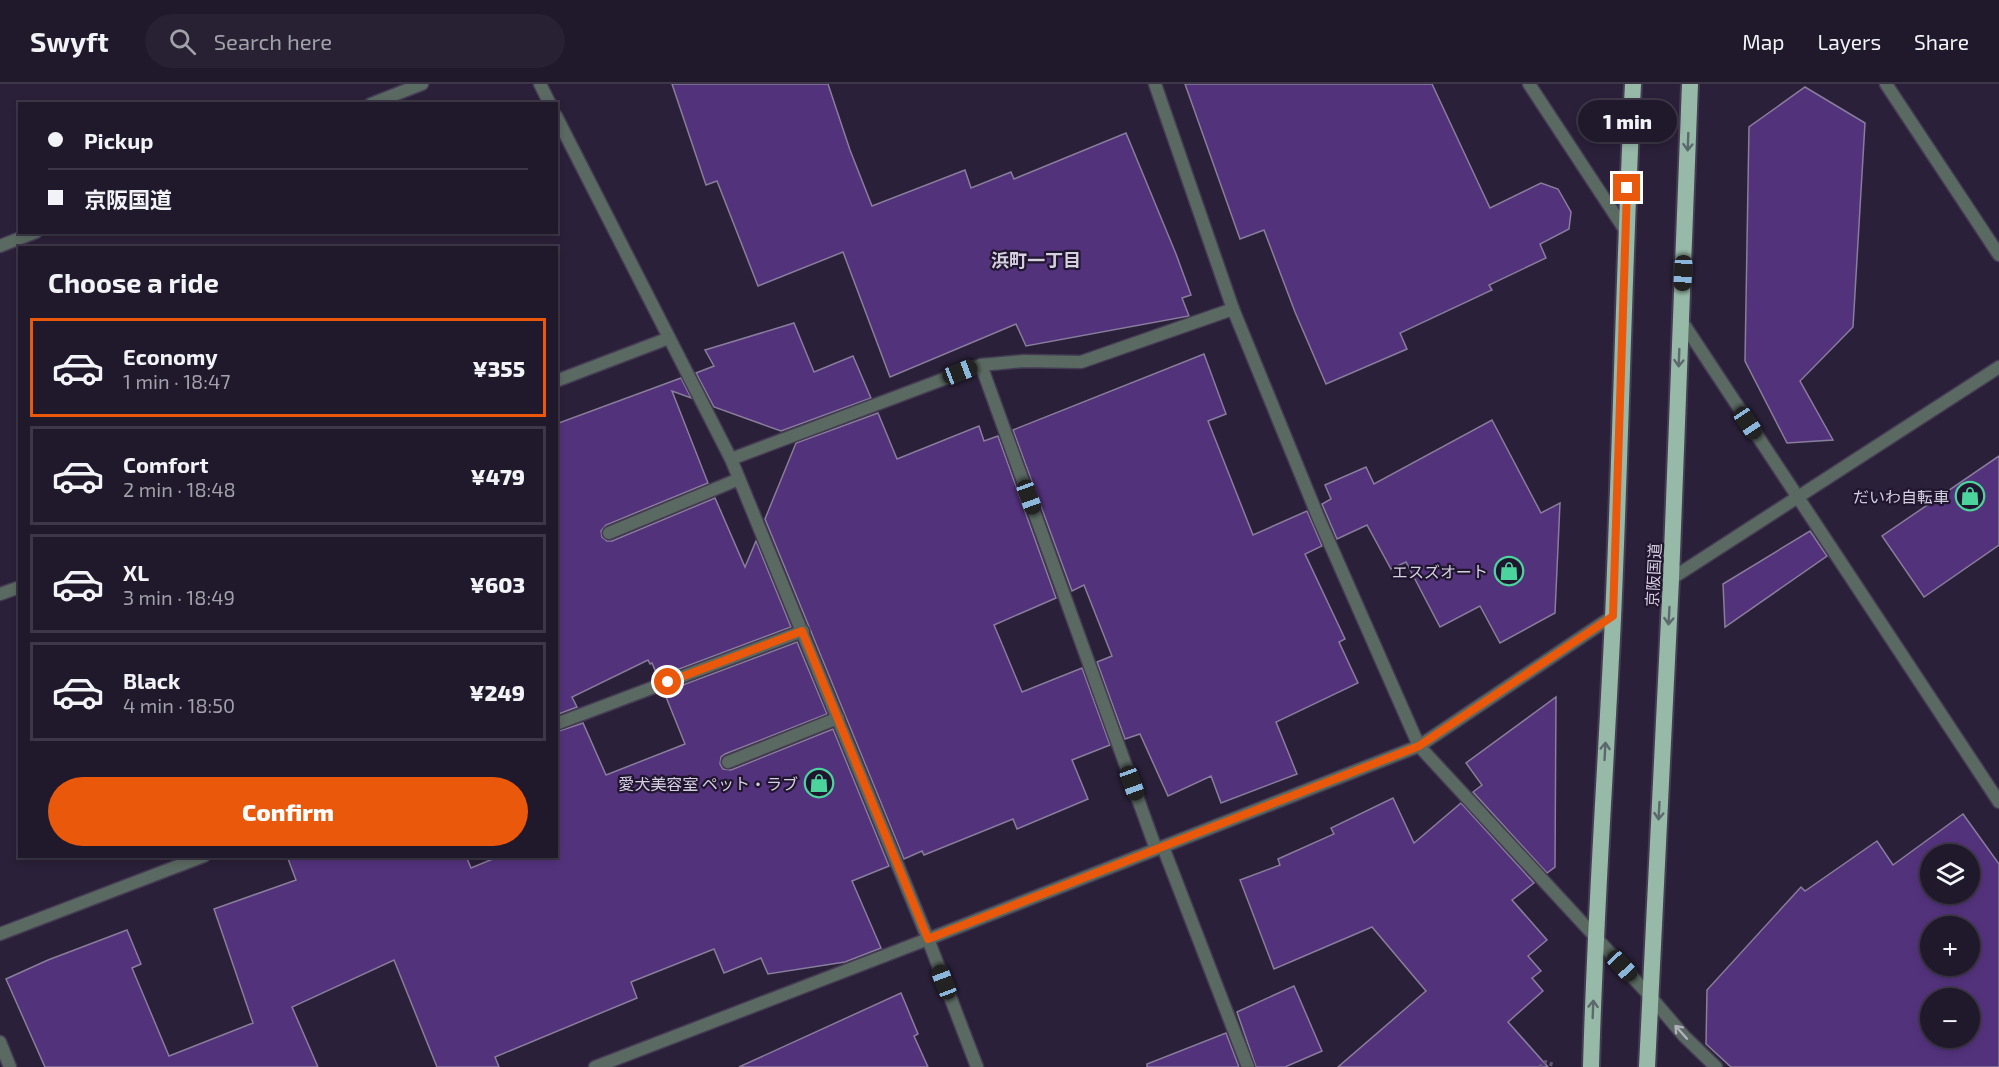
<!DOCTYPE html>
<meta charset="utf-8">
<style>
body{margin:0;font-family:"Exo 2","Noto Sans JP",sans-serif;background:#282133;color:#f1f3f6;height:100vh;display:flex;flex-direction:column;font-size:22px;white-space:nowrap}
*{box-sizing:border-box;margin:0}
p{font-size:20px;color:#a2a0a9}
.icon{flex:none;width:33px;height:33px;fill:none;stroke:currentColor;stroke-width:2;stroke-linecap:round;stroke-linejoin:round}
.map{position:relative;flex:1;overflow:hidden}
.side{position:absolute;left:18px;top:162px;width:540px;height:612px;display:flex;flex-direction:column;background:#20182b;border-radius:0px;box-shadow:0 3px 9px #0003,0 0 0 2px #3d3747}
.side>*{flex:none}
.guide{position:absolute;left:18px;top:18px;width:540px;height:132px;border-radius:0px;box-shadow:0 3px 9px #0003,0 0 0 2px #3d3747;display:grid;align-content:center;height:132px;padding:0 30px;background:#20182b}
.controls{position:absolute;left:1920px;top:760px;display:grid;gap:12px}
.controls a{display:grid;place-items:center;width:60px;height:60px;border-radius:50%;background:#20182b;box-shadow:0 3px 9px #0003,0 0 0 2px #3d3747;font-size:30px}
.end{position:absolute;width:27px;height:27px;margin:-14px;border:8px solid #ea580c;background:#fff;box-shadow:0 0 0 3px #fff}
.from{border-radius:50%}
.bubble{position:absolute;height:42px;border-radius:21px;background:#20182b;box-shadow:0 3px 9px #0003,0 0 0 2px #3d3747;font-size:20px;font-weight:800;line-height:42px;text-align:center}
.car{position:absolute;width:18px;height:36px;margin:-18px -9px;border-radius:8px;box-shadow:0 0 4px 2px #0007;background:linear-gradient(#222 24%,#8ab4d8 0 40%,#222 0 76%,#8ab4d8 0 86%,#222 0)}
.guide b{display:flex;align-items:center;gap:21px;height:57px;font-size:22px}
.guide b+b{border-top:2px solid #3d3747}
.guide i{width:15px;height:15px;background:#f1f3f6}
ul{padding:0;list-style:none}
li{display:flex;align-items:center;gap:18px;height:99px;margin:0 12px 9px;padding:0 18px;border:3px solid #3d3747;border-radius:0px}
li div{flex:1}
li b{display:block;font-size:22px}
li em{font-style:normal;font-weight:800}
li.selected{border-color:#ea580c}
li>.icon{width:54px;height:54px;stroke-width:1.5}
h2{padding:0 30px;font-size:27px;line-height:72px}
.action{display:flex;gap:12px;margin-top:auto;padding:12px 30px}
.action a{flex:1;height:69px;border-radius:36px;background:#ea580c;color:#fff;font-size:24px;font-weight:800;line-height:69px;text-align:center}
header{display:flex;align-items:center;gap:36px;box-sizing:border-box;height:84px;padding:0 30px;background:#20182b;border-bottom:2px solid #3d3747}
header strong{font-size:28px}
nav{display:flex;gap:33px;margin-inline-start:auto;font-size:21px}
.search{width:420px;height:54px;background:#282133;display:flex;align-items:center;gap:15px;box-sizing:border-box;padding:0 21px;border-radius:33px;color:#a2a0a9;font-size:22px}
.map>svg:first-child{display:block}
.building{fill:#53327c;stroke:#887d9b;stroke-width:1.5;fill-rule:evenodd}
.lines{fill:none;stroke-linecap:round;stroke-linejoin:round}
.service-casing{stroke:#453c54;stroke-width:15}
.minor-casing{stroke:#453c54;stroke-width:15}
.trunk-casing{stroke:#453c54;stroke-width:20}
.path{stroke:#645b72;stroke-width:4;stroke-dasharray:3 3;stroke-linecap:butt}
.service{stroke:#5a6961;stroke-width:12}
.minor{stroke:#5a6961;stroke-width:12}
.trunk{stroke:#97b9a8;stroke-width:16}
.oneway{stroke:#5c686c}
.oneway2{stroke:#b0b0ba}
.route{stroke:#ea580c;stroke-width:8}
.labels{text-anchor:middle;dominant-baseline:central;stroke-width:4.5;stroke-linejoin:round;paint-order:stroke}
.poi-label{font-size:16px;fill:#d5cfe0;stroke:#20162f;text-anchor:end}
.street-label{font-size:16px;fill:#d5cfe0;stroke:#20162f}
.neighbourhood-label{font-size:18px;font-weight:bold;fill:#d5cfe0;stroke:#20162f}
</style>
<header>
<strong>Swyft</strong>
<div class="search"><svg class="icon" aria-label="search" viewBox="0 0 24 24"><circle cx="10" cy="10" r="6"/><path d="M15 15l6 6"/></svg>Search here</div>
<nav><a>Map</a><a>Layers</a><a>Share</a></nav>
</header>
<div class="map">
<svg width="1999" height="983" viewBox="0 0 1999 983">
<rect width="100%" height="100%" fill="#2a2039"/>
<g class="building">
<polygon points="672,0 828,0 850,66 872,122 965,86 971,104 1011,88 1014,95 1126,49 1176,170 1191,211 1182,214 1189,232 1026,262 1016,240 890,293 843,168 758,202 717,97 706,101"/>
<polygon points="1185,0 1432,0 1490,124 1541,99 1558,105 1571,128 1569,145 1540,160 1546,174 1489,201 1492,206 1400,249 1407,265 1326,300 1295,228 1264,146 1240,155"/>
<polygon points="1805,3 1865,39 1853,243 1800,297 1833,356 1787,359 1745,277 1749,43"/>
<polygon points="794,239 814,288 853,272 871,314 781,347 714,323 696,289 714,282 705,266"/>
<polygon points="1204,270 1226,330 1208,337 1253,451 1307,427 1322,462 1305,470 1345,555 1339,558 1358,599 1276,638 1297,690 1221,719 1211,692 1168,712 1140,650 1125,655 1097,578 1112,572 1084,501 1072,507 1013,346"/>
<polygon points="681,294 691,314 672,307 708,399 606,441 601,447 602,453 607,457 612,457 715,414 745,483 756,457 791,543 658,593 652,579 650,580 648,576 572,613 577,623 556,631 556,340"/>
<polygon points="878,329 897,375 979,342 984,357 998,352 1056,514 994,541 1022,608 1082,584 1110,661 1072,676 1088,715 1017,745 1013,735 924,771 922,767 904,775 765,435 796,359"/>
<polygon points="1492,336 1541,429 1560,419 1555,529 1500,559 1480,522 1440,543 1406,478 1391,485 1367,441 1337,455 1322,420 1331,415 1325,401 1366,383 1374,400"/>
<polygon points="1999,372 1999,461 1924,513 1882,452"/>
<polygon points="1810,447 1827,472 1725,543 1723,500"/>
<polygon points="797,558 827,630 725,670 721,673 720,680 723,685 731,686 833,645 889,782 852,797 881,864 845,878 768,890 761,874 724,889 714,865 631,898 637,914 495,973 499,983 437,983 394,876 292,923 318,983 45,983 6,895 48,876 127,846 141,880 132,884 169,972 253,939 214,825 296,796 287,772 466,772 471,784 500,772 556,772 556,648 583,639 606,691 685,660 664,608"/>
<polygon points="1556,613 1555,783 1547,789 1473,708 1482,701 1466,679"/>
<polygon points="1393,714 1414,759 1461,719 1534,799 1512,816 1547,856 1528,872 1541,887 1532,894 1543,907 1508,938 1548,983 1338,983 1426,907 1372,843 1274,885 1240,796 1280,781 1278,775 1334,750 1331,744"/>
<path d="M1963,730l36,50v203h-268l-25,-23 1,-54 94,-103 4,4 72,-50 16,24zM1930,771h40v39h-40zM1930,843h40v39h-40zM1930,915h40v39h-40z"/>
<polygon points="1294,902 1322,967 1285,983 1256,983 1237,928"/>
<polygon points="901,909 918,950 914,952 928,983 739,983"/>
<polygon points="1226,949 1239,983 1147,983 1147,980"/>
</g>
<g class="lines">
<g class="service-casing">
<polyline id="service" points="728,678 838,634"/>
</g>
<g class="minor-casing">
<g id="minor">
<polyline points="540,0 550,20"/>
<polyline points="1155,0 1233,225 1319,435 1419,662 1649,911 1684,952 1716,983"/>
<polyline points="1529,0 1625,146"/>
<polyline points="1886,0 1999,171"/>
<polyline points="371,20 422,0"/>
<polyline points="556,32 731,375 928,855 977,983"/>
<polyline points="0,162 36,148"/>
<polyline points="1681,236 1999,718"/>
<polyline points="981,281 1156,765"/>
<polyline points="556,297 669,254"/>
<polyline points="731,375 981,281 1024,277 1081,278 1233,225"/>
<polyline points="609,449 739,395"/>
<polyline points="1671,495 1999,283"/>
<polyline points="0,510 20,503"/>
<polyline points="556,640 803,547"/>
<polyline points="1163,763 1248,983"/>
<polyline points="0,850 204,772"/>
<polyline points="0,958 10,983"/>
<polyline points="595,983 928,855 1419,662 1613,532"/>
</g>
</g>
<g class="trunk-casing">
<g id="trunk">
<path d="M1591,983c4,-150 15,-300 22,-449 8,-178 11,-356 20,-534"/>
<polyline points="1647,983 1671,495 1690,0"/>
</g>
</g>
<polyline class="path" points="1540,983 1545,978 1554,981"/>
<use href="#service" class="service"/>
<use href="#minor" class="minor"/>
<use href="#trunk" class="trunk"/>
</g>
<defs><path id="oneway-shaft" d="M-6 0H5M1.5-3L5.5 0L1.5 3" fill="none" stroke-width="1.6" stroke-linecap="round" stroke-linejoin="round" transform="scale(1.5)"/></defs>
<g class="oneway">
<use href="#oneway-shaft" transform="translate(1688 58) rotate(92)"/>
<use href="#oneway-shaft" transform="translate(1679 274) rotate(92)"/>
<use href="#oneway-shaft" transform="translate(1669 532) rotate(93)"/>
<use href="#oneway-shaft" transform="translate(1605 667) rotate(-87)"/>
<use href="#oneway-shaft" transform="translate(1659 727) rotate(93)"/>
<use href="#oneway-shaft" transform="translate(1593 925) rotate(-88)"/>
</g>
<use class="oneway2" href="#oneway-shaft" transform="translate(1681 948) rotate(-132)"/>
<g class="lines">
<polyline class="route" points="668,598 802,547 928,855 1419,662 1613,532 1627,104"/>
</g>
<defs>
<g id="shop-ring" transform="scale(1.5)"><circle r="9.5" fill="#20162f" stroke="#4bd49b" stroke-width="1.5"/><path d="M-5-2.5h2.3a2.7 3.5 0 0 1 5.4 0H5L5.5 6h-11ZM-1.5-2.5h3a1.5 2.3 0 0 0-3 0Z" fill="#4bd49b"/></g>
</defs>
<g fill-rule="evenodd">
<use href="#shop-ring" x="1970" y="412"/>
<use href="#shop-ring" x="1509" y="487"/>
<use href="#shop-ring" x="819" y="699"/>
</g>
<g class="labels">
<g class="poi-label">
<text x="1949" y="412">だいわ自転車</text>
<text x="1488" y="487">エスズオート</text>
<text x="798" y="699">愛犬美容室 ペット・ラブ</text>
</g>
<g class="street-label">
<text transform="translate(1653 491) rotate(-87)">京阪国道</text>
</g>
<g class="neighbourhood-label">
<text x="1036" y="176">浜町一丁目</text>
</g>
</g>
</svg>
<div class="controls">
<a><svg class="icon" aria-label="layers" viewBox="0 0 24 24"><path d="M12 4l9 5-9 5-9-5zM3 14l9 5 9-5"/></svg></a>
<a>+</a>
<a>−</a>
</div>
<i class="end from" style="left:668px;top:598px"></i>
<i class="end" style="left:1627px;top:104px"></i>
<div class="bubble" style="left:1578px;top:16px;width:99px">1 min</div>
<i class="car" style="left:1683px;top:189px;rotate:183deg"></i>
<i class="car" style="left:960px;top:288px;rotate:69deg"></i>
<i class="car" style="left:1748px;top:339px;rotate:146deg"></i>
<i class="car" style="left:1029px;top:413px;rotate:160deg"></i>
<i class="car" style="left:1132px;top:699px;rotate:160deg"></i>
<i class="car" style="left:1622px;top:882px;rotate:137deg"></i>
<i class="car" style="left:944px;top:898px;rotate:339deg"></i>
<div class="guide">
<b><i class="from"></i>Pickup</b>
<b><i></i>京阪国道</b>
</div>
<section class="side">
<h2>Choose a ride</h2>
<ul>
<li class="selected"><svg class="icon" aria-label="car" viewBox="0 0 24 24"><path d="M5 17H2v-5l4-1 3-4h7l3 4 3 1v5h-3M9 17h6M6 11h13"/><circle cx="7" cy="17" r="2"/><circle cx="17" cy="17" r="2"/></svg><div><b>Economy</b><p>1 min · 18:47</p></div><em>¥355</em></li>
<li><svg class="icon" aria-label="car" viewBox="0 0 24 24"><path d="M5 17H2v-5l4-1 3-4h7l3 4 3 1v5h-3M9 17h6M6 11h13"/><circle cx="7" cy="17" r="2"/><circle cx="17" cy="17" r="2"/></svg><div><b>Comfort</b><p>2 min · 18:48</p></div><em>¥479</em></li>
<li><svg class="icon" aria-label="car" viewBox="0 0 24 24"><path d="M5 17H2v-5l4-1 3-4h7l3 4 3 1v5h-3M9 17h6M6 11h13"/><circle cx="7" cy="17" r="2"/><circle cx="17" cy="17" r="2"/></svg><div><b>XL</b><p>3 min · 18:49</p></div><em>¥603</em></li>
<li><svg class="icon" aria-label="car" viewBox="0 0 24 24"><path d="M5 17H2v-5l4-1 3-4h7l3 4 3 1v5h-3M9 17h6M6 11h13"/><circle cx="7" cy="17" r="2"/><circle cx="17" cy="17" r="2"/></svg><div><b>Black</b><p>4 min · 18:50</p></div><em>¥249</em></li>
</ul>
<div class="action"><a>Confirm</a></div>
</section>
</div>
